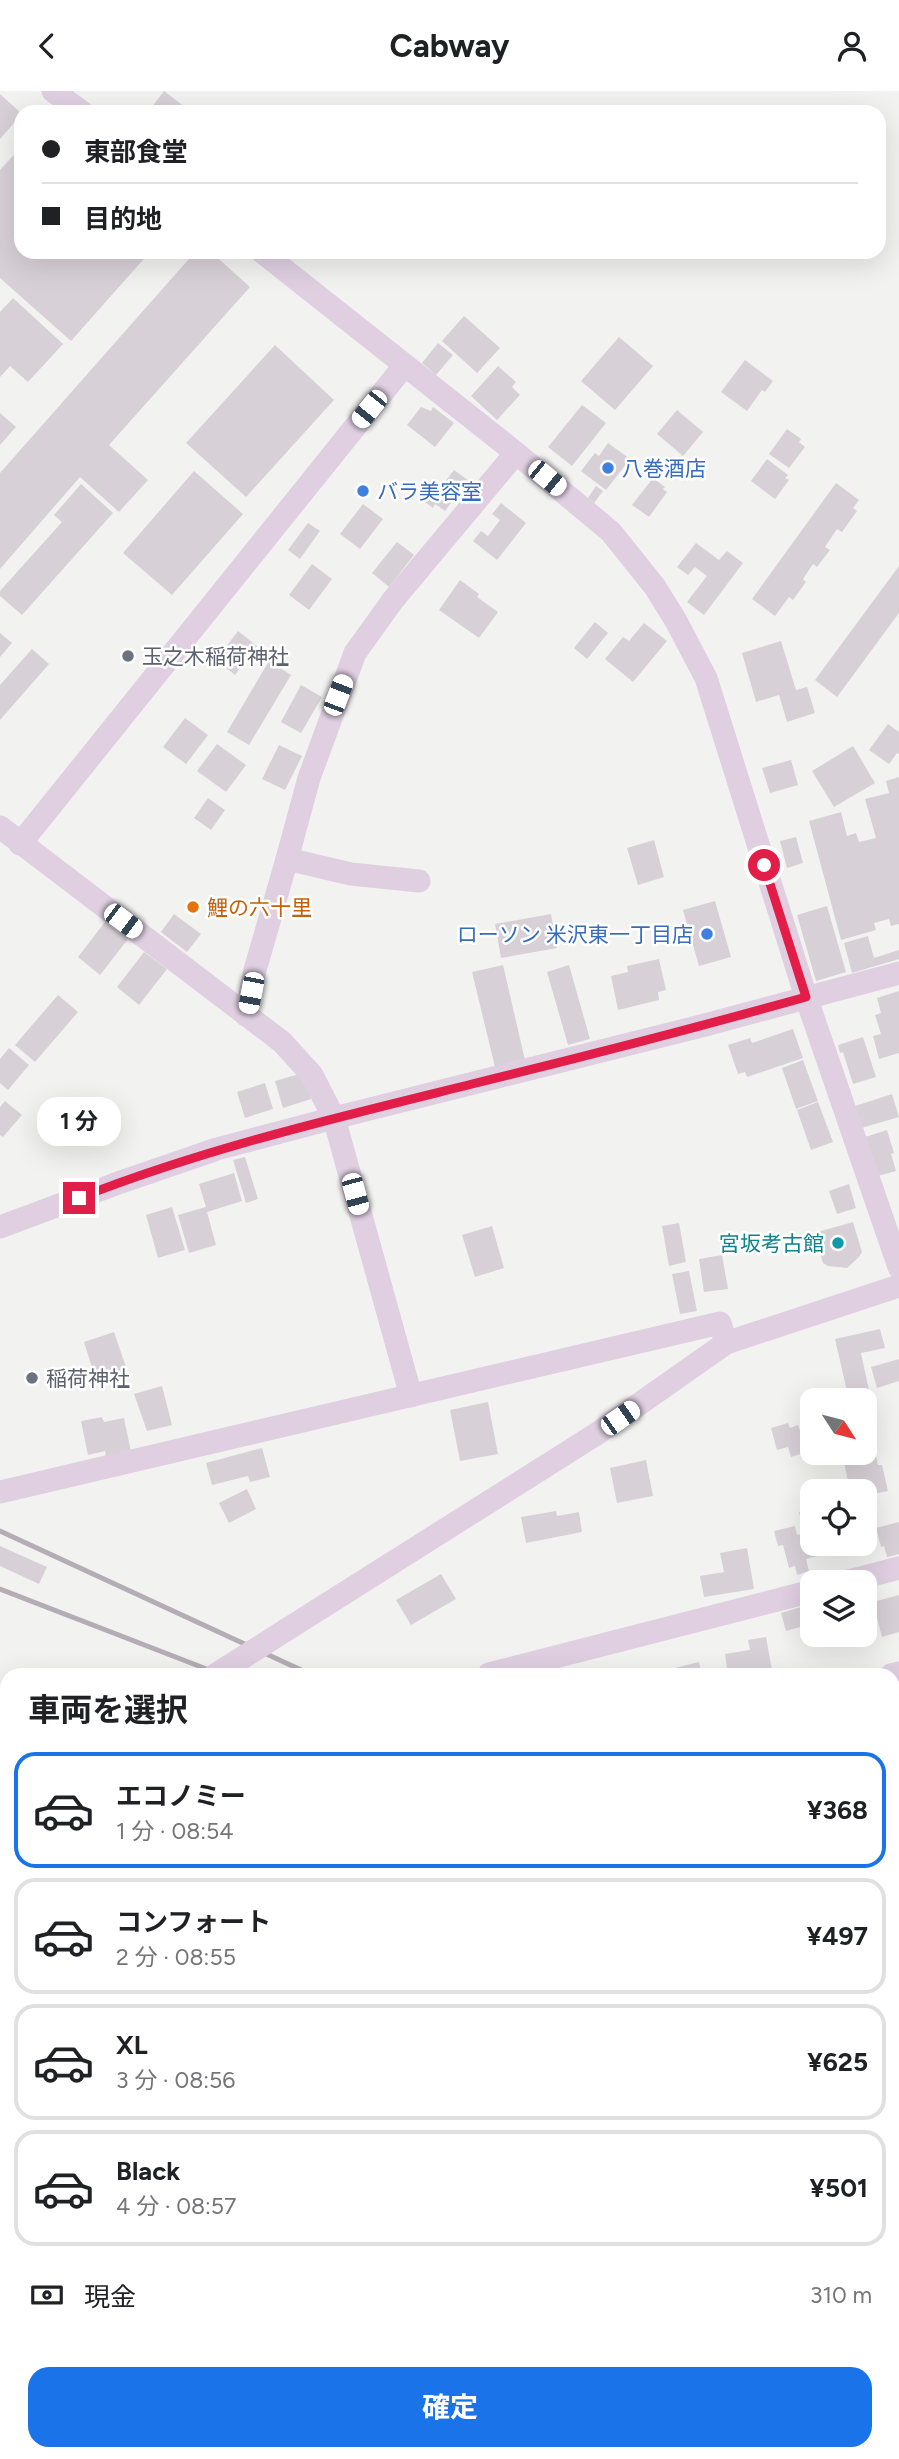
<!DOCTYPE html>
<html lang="ja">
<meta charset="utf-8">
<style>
body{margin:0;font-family:Figtree,"Noto Sans JP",sans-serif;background:#f2f2f2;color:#202124;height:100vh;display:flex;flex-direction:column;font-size:26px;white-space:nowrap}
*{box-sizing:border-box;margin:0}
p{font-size:23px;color:#757577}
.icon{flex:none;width:38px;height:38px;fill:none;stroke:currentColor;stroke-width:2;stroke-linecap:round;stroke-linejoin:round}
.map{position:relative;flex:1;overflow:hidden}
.sheet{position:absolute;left:0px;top:1577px;width:900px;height:793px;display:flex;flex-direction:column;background:#fff;border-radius:21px 21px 0 0;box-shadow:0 7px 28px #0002}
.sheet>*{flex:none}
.banner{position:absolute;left:14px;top:14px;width:872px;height:154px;border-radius:21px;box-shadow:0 7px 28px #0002;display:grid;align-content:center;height:154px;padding:0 28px;background:#fff}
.needle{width:46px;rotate:126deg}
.buttons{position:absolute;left:800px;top:1297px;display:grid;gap:14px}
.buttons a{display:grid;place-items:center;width:77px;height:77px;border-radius:14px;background:#fff;box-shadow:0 7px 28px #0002;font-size:35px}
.end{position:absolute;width:32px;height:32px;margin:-16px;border:9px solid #e11d48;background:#fff;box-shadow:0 0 0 4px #fff}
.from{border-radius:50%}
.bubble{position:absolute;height:49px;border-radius:21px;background:#fff;box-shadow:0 7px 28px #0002;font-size:23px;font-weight:700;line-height:49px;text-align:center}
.car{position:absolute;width:21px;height:42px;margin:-21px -10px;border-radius:9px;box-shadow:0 0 5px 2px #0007;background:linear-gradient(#fff 24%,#345 0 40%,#fff 0 76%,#345 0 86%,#fff 0)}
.banner b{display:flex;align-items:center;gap:24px;height:66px;font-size:26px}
.banner b+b{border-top:2px solid #e0e0e0}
.banner i{width:18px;height:18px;background:#202124}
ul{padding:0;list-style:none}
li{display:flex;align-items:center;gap:21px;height:116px;margin:0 14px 10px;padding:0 14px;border:4px solid #e0e0e0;border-radius:21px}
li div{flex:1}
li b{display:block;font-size:26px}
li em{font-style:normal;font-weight:700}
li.on{border-color:#1a73e8}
li>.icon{width:63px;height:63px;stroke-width:1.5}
h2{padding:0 28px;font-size:32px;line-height:84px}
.pay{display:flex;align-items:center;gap:18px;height:77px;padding:0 28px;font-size:26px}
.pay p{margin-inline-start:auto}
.action{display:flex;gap:14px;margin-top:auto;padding:14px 28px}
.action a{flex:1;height:80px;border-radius:21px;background:#1a73e8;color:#fff;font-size:28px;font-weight:700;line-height:80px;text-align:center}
header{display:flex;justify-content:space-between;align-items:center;height:91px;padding:0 28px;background:#fff;font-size:32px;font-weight:700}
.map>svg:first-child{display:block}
.building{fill:#d8d0d7}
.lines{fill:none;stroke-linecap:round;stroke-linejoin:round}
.minor{stroke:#dfcfe1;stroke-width:23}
.rail{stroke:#b5adb5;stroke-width:5}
.minor-bridge{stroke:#dfcfe1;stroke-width:23}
.route{stroke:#e11d48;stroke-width:9}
.shop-dot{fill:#3f7fe0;stroke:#fff;stroke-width:2.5}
.worship-dot{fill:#6b7280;stroke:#fff;stroke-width:2.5}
.food-dot{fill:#e8710a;stroke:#fff;stroke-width:2.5}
.culture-dot{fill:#0f9aa8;stroke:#fff;stroke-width:2.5}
.labels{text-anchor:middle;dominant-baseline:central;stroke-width:5;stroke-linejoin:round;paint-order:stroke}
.shop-label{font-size:21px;fill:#366cbe;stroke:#fff;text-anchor:start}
.worship-label{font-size:21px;fill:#5b616d;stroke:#fff;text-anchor:start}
.food-label{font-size:21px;fill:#c56008;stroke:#fff;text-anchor:start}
.culture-label{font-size:21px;fill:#0d838f;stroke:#fff;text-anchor:end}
</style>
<header><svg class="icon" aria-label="back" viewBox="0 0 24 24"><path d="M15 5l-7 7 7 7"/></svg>Cabway<svg class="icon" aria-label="person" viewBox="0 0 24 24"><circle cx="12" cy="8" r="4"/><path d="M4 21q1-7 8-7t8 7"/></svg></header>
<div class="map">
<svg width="899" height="2368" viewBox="0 0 899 2368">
<rect width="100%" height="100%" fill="#f2f3f1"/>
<g class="building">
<polygon points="164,0 185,16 181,21 148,21"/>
<polygon points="0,3 21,22 21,24 0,48"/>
<polygon points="21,56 21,161 150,161 71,250 0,187 0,79"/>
<polygon points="195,161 211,161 250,196 109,354 148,389 119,421 80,386 0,478 0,382"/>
<polygon points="13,207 63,253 28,291 10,275 0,286 0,221"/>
<polygon points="464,225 500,257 477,282 442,250"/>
<polygon points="619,246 653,275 615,319 581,290"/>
<polygon points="438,252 453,264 436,284 422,272"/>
<polygon points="275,254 334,309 246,406 186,352"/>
<polygon points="745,269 773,290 765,301 762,299 747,320 721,301"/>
<polygon points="498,275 516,291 512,296 520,304 497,329 471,305"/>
<polygon points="582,314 606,332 572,375 548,356"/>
<polygon points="421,316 431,320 433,316 454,332 435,356 407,334"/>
<polygon points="677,319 703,341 683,365 657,343"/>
<polygon points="0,322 16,336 0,354"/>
<polygon points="787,338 801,348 799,351 805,356 789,377 769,363"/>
<polygon points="608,352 630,368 606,399 581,380 595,362 599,365"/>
<polygon points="767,368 788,384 785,387 789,389 775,408 751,390"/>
<polygon points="454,379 476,395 467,406 460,400 445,420 435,413 433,417 425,411 438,394 441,396"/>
<polygon points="194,380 243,423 172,504 123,462"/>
<polygon points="653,387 665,396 663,398 667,401 649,426 632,414"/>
<polygon points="836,392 859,409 853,417 857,420 842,441 837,438 825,456 830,459 817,476 813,473 803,488 806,491 793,509 789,506 775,525 752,508"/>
<polygon points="81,393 113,422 22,524 0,505 0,500 62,431 54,424"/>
<polygon points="596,395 603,400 594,412 588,407"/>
<polygon points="501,412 526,432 497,469 473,450 481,440 488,445 500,429 492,423"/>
<polygon points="363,413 383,428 360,458 340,443"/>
<polygon points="308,432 320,440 300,468 288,459"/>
<polygon points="397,451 414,464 389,496 372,482"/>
<polygon points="696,452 719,469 727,460 743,472 704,524 687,511 707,485 695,476 688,484 677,476"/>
<polygon points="312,473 332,488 309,519 289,504"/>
<polygon points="899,475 899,522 837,606 815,589"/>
<polygon points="460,489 479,503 477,506 498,521 479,547 439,519"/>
<polygon points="595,531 608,542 587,568 574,557"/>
<polygon points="644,532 667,550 633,591 605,568 623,546 629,550"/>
<polygon points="238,540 257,555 235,584 216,569"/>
<polygon points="0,542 12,552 0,566"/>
<polygon points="781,550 796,599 807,596 815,622 787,631 779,604 756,611 742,562"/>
<polygon points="32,558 49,573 0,629 0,594"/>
<polygon points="269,570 291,584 249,654 227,641"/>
<polygon points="301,594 322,606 301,642 281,631"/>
<polygon points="185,627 208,644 186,673 163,656"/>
<polygon points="888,633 899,641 899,663 897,662 889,673 869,659"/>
<polygon points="217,653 246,674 226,701 197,680"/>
<polygon points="279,654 302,665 285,699 262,688"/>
<polygon points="853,655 875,692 834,716 812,680"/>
<polygon points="791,669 798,694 770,702 762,677"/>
<polygon points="899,686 899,833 891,835 889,828 874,832 876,839 841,849 809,730 841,721 847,745 856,742 859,751 876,747 865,708 889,702 886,690"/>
<polygon points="208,707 225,719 211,739 194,727"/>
<polygon points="796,746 803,772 787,777 780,750"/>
<polygon points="654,749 664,786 638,794 627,757"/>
<polygon points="715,810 731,866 699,875 683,819"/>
<polygon points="827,815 846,881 816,890 797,824"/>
<polygon points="174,823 201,843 187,861 161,841"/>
<polygon points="551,823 557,857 501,867 495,833"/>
<polygon points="105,831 128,848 100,884 78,866"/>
<polygon points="868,845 874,867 899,859 899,868 852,882 844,852"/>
<polygon points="144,861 167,878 139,914 117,896"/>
<polygon points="659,868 666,899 658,901 659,909 618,919 611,885 628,881 627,875"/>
<polygon points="503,874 525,969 495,976 472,881"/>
<polygon points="569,874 590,948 568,954 547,881"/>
<polygon points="899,900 899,962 879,968 873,945 881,943 875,924 881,922 877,907"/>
<polygon points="58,904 78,921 35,971 15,954"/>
<polygon points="793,938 803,967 747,986 745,981 738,983 728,954 750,947 752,952"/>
<polygon points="863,946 876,986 853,993 843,961 840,962 838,954"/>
<polygon points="9,957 29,974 8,999 0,992 0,968"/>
<polygon points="803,969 818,1010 796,1018 782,977"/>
<polygon points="303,982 311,1008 283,1017 275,990"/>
<polygon points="265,992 273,1018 245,1027 237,1001"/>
<polygon points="892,1003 899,1026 858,1038 852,1016"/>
<polygon points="5,1010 22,1024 3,1046 0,1044 0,1016"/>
<polygon points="818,1011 833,1051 811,1059 797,1019"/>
<polygon points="887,1039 894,1062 891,1063 896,1080 874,1086 862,1047"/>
<polygon points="245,1066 258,1108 246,1112 233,1069"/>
<polygon points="234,1082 242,1110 207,1121 216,1154 189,1162 178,1124 206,1116 199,1093"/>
<polygon points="849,1093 856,1117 837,1123 829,1100"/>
<polygon points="172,1116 185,1159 158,1167 146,1124"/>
<polygon points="853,1131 862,1161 859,1166 847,1177 828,1175 823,1172 814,1142"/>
<polygon points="679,1132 686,1171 669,1175 662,1135"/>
<polygon points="492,1135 504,1177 475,1186 462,1144"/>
<polygon points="722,1164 728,1198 704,1201 699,1168"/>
<polygon points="689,1180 697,1220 680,1223 672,1183"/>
<polygon points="880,1238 885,1257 861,1262 870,1304 849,1309 835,1248"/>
<polygon points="114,1241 127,1279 96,1289 84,1251"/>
<polygon points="899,1268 899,1290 877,1297 871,1276"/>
<polygon points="162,1295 172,1334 147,1340 134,1303"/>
<polygon points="488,1311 498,1363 460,1370 450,1319"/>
<polygon points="102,1326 104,1331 124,1327 131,1361 106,1366 105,1360 88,1364 81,1330"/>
<polygon points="788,1332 790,1337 798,1334 807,1361 791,1366 788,1356 777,1359 771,1337"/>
<polygon points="869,1352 871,1362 875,1361 878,1374 882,1374 888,1400 864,1405 864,1400 850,1400 842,1362 864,1362 864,1353"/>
<polygon points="262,1357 270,1386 250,1391 248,1385 212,1394 206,1372"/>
<polygon points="646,1369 653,1405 617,1412 610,1377"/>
<polygon points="247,1398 256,1418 229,1432 219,1412"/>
<polygon points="812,1417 812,1452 827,1452 829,1462 806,1468 809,1480 797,1484 795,1475 789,1477 783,1454 778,1455 774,1440 795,1435 797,1444 804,1442 799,1421"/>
<polygon points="556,1420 557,1425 579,1421 582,1441 526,1452 521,1426"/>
<polygon points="899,1431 899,1463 887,1466 884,1455 881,1456 876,1437"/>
<polygon points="0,1455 47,1476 39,1493 0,1475"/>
<polygon points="747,1457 754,1498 704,1506 700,1485 724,1481 720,1462"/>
<polygon points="441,1483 456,1508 411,1534 396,1509"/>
<polygon points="899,1504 899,1541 882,1546 873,1511"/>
<polygon points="801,1516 807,1534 786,1540 781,1522"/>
<polygon points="813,1544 844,1544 845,1550 816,1556"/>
<polygon points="766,1546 772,1579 728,1584 725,1563 750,1559 748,1549"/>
<polygon points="699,1571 702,1584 650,1584 650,1583"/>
<polygon points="899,1644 899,1683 894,1684 892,1646"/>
<polygon points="0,1771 7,1777 7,1806 0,1814"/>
<polygon points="0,1941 7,1944 7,2025 0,2040"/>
<polygon points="899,2214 899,2256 892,2261 892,2219"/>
<polygon points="7,2215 7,2246 0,2241 0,2222 2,2223"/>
<polygon points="0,2273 7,2277 7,2286 0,2297"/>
<polygon points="633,2362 670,2362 671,2365 667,2368 625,2368"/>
<polygon points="676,2362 697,2362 690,2368 679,2368"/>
</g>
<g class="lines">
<g class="minor">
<polyline points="53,0 82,21"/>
<polyline points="262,161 516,362 611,441 655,496 676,530 706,587 806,906 899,1176"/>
<polyline points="0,736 282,951 312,984 334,1027 411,1305"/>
<polyline points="20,753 404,275"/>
<polyline points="287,768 309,687 355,562 393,509 516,362"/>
<polyline points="246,924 255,879 287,768 351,783 419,790"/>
<polyline points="0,1136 121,1091 217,1058 334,1027 705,934 899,882"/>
<polyline points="0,1401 720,1232 726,1252"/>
<polyline points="845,1491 899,1477"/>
<polyline points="286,1539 598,1342 726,1252 899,1195"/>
<polyline points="489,1583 812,1500"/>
<polyline points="891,1584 899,1582"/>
<polyline points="0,1700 7,1696"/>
<polyline points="892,1776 899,1775"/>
<polyline points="0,1929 7,1932"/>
<polyline points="892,2111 899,2118"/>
<polyline points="892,2177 899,2187"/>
<polyline points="892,2285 899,2281"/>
<polyline points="0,2312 7,2305"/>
<polyline points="407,2362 407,2368"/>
<polyline points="588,2362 591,2368"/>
<polyline points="112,2368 117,2362"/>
<polyline points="514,2368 519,2362"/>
<polyline points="779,2368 787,2362"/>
</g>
<g class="rail">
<polyline points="0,1440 312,1584"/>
<polyline points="0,1498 222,1584"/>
<polyline points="892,1823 899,1826"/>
<polyline points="892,1848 899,1851"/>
</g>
<polyline class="minor-bridge" points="215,1584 286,1539"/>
</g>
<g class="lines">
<path class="route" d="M79,1107c127,-50 260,-81 393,-114 111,-27 223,-56 334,-87l-42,-132"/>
</g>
<g class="shop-dot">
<circle cx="608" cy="377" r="7"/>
<circle cx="363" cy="400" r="7"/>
<circle cx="707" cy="843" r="7"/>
</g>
<g class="worship-dot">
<circle cx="128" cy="565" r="7"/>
<circle cx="32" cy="1287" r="7"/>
</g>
<circle class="food-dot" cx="193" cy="816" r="7"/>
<circle class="culture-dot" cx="838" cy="1152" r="7"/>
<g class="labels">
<g class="shop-label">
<text x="622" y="377">八巻酒店</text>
<text x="377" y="400">バラ美容室</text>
<text x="693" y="843" text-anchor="end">ローソン 米沢東一丁目店</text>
</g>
<g class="worship-label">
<text x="142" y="565">玉之木稲荷神社</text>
<text x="46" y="1287">稲荷神社</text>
</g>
<g class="food-label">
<text x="207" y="816">鯉の六十里</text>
</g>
<g class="culture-label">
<text x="824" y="1152">宮坂考古館</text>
</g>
</g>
</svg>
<div class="buttons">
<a><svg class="needle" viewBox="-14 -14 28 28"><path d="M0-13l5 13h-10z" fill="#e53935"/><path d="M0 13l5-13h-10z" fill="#757577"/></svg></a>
<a><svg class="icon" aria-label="locate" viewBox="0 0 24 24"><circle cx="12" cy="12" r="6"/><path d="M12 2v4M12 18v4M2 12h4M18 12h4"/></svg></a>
<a><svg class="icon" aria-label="layers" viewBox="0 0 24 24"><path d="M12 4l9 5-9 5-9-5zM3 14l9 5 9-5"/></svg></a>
</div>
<i class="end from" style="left:764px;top:774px"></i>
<i class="end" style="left:79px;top:1107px"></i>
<div class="bubble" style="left:37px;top:1006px;width:84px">1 分</div>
<i class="car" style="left:369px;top:318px;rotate:219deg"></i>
<i class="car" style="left:547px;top:387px;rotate:129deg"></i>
<i class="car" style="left:338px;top:604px;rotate:21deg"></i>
<i class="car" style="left:123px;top:830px;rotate:127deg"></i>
<i class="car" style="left:251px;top:902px;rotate:191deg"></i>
<i class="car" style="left:355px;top:1103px;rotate:165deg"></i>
<i class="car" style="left:620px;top:1327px;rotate:55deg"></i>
<div class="banner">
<b><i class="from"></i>東部食堂</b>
<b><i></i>目的地</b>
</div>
<section class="sheet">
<h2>車両を選択</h2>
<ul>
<li class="on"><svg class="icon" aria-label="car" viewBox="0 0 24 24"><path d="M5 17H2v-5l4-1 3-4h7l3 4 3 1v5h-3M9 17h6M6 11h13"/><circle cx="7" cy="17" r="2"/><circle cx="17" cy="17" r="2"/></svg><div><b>エコノミー</b><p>1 分 · 08:54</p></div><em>¥368</em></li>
<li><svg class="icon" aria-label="car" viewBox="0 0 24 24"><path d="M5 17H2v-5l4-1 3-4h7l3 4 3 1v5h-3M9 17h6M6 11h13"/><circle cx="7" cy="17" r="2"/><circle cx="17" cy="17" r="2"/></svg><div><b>コンフォート</b><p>2 分 · 08:55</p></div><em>¥497</em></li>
<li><svg class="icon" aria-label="car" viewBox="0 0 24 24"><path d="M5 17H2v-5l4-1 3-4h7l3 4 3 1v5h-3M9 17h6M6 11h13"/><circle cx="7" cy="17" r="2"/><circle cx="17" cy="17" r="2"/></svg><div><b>XL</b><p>3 分 · 08:56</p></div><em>¥625</em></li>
<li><svg class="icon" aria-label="car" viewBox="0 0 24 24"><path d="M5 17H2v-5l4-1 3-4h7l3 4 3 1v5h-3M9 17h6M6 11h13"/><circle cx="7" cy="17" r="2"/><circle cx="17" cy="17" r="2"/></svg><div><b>Black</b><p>4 分 · 08:57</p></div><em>¥501</em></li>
</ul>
<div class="pay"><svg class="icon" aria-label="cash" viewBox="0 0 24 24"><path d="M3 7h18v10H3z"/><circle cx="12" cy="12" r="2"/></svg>現金<p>310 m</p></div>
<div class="action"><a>確定</a></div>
</section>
</div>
